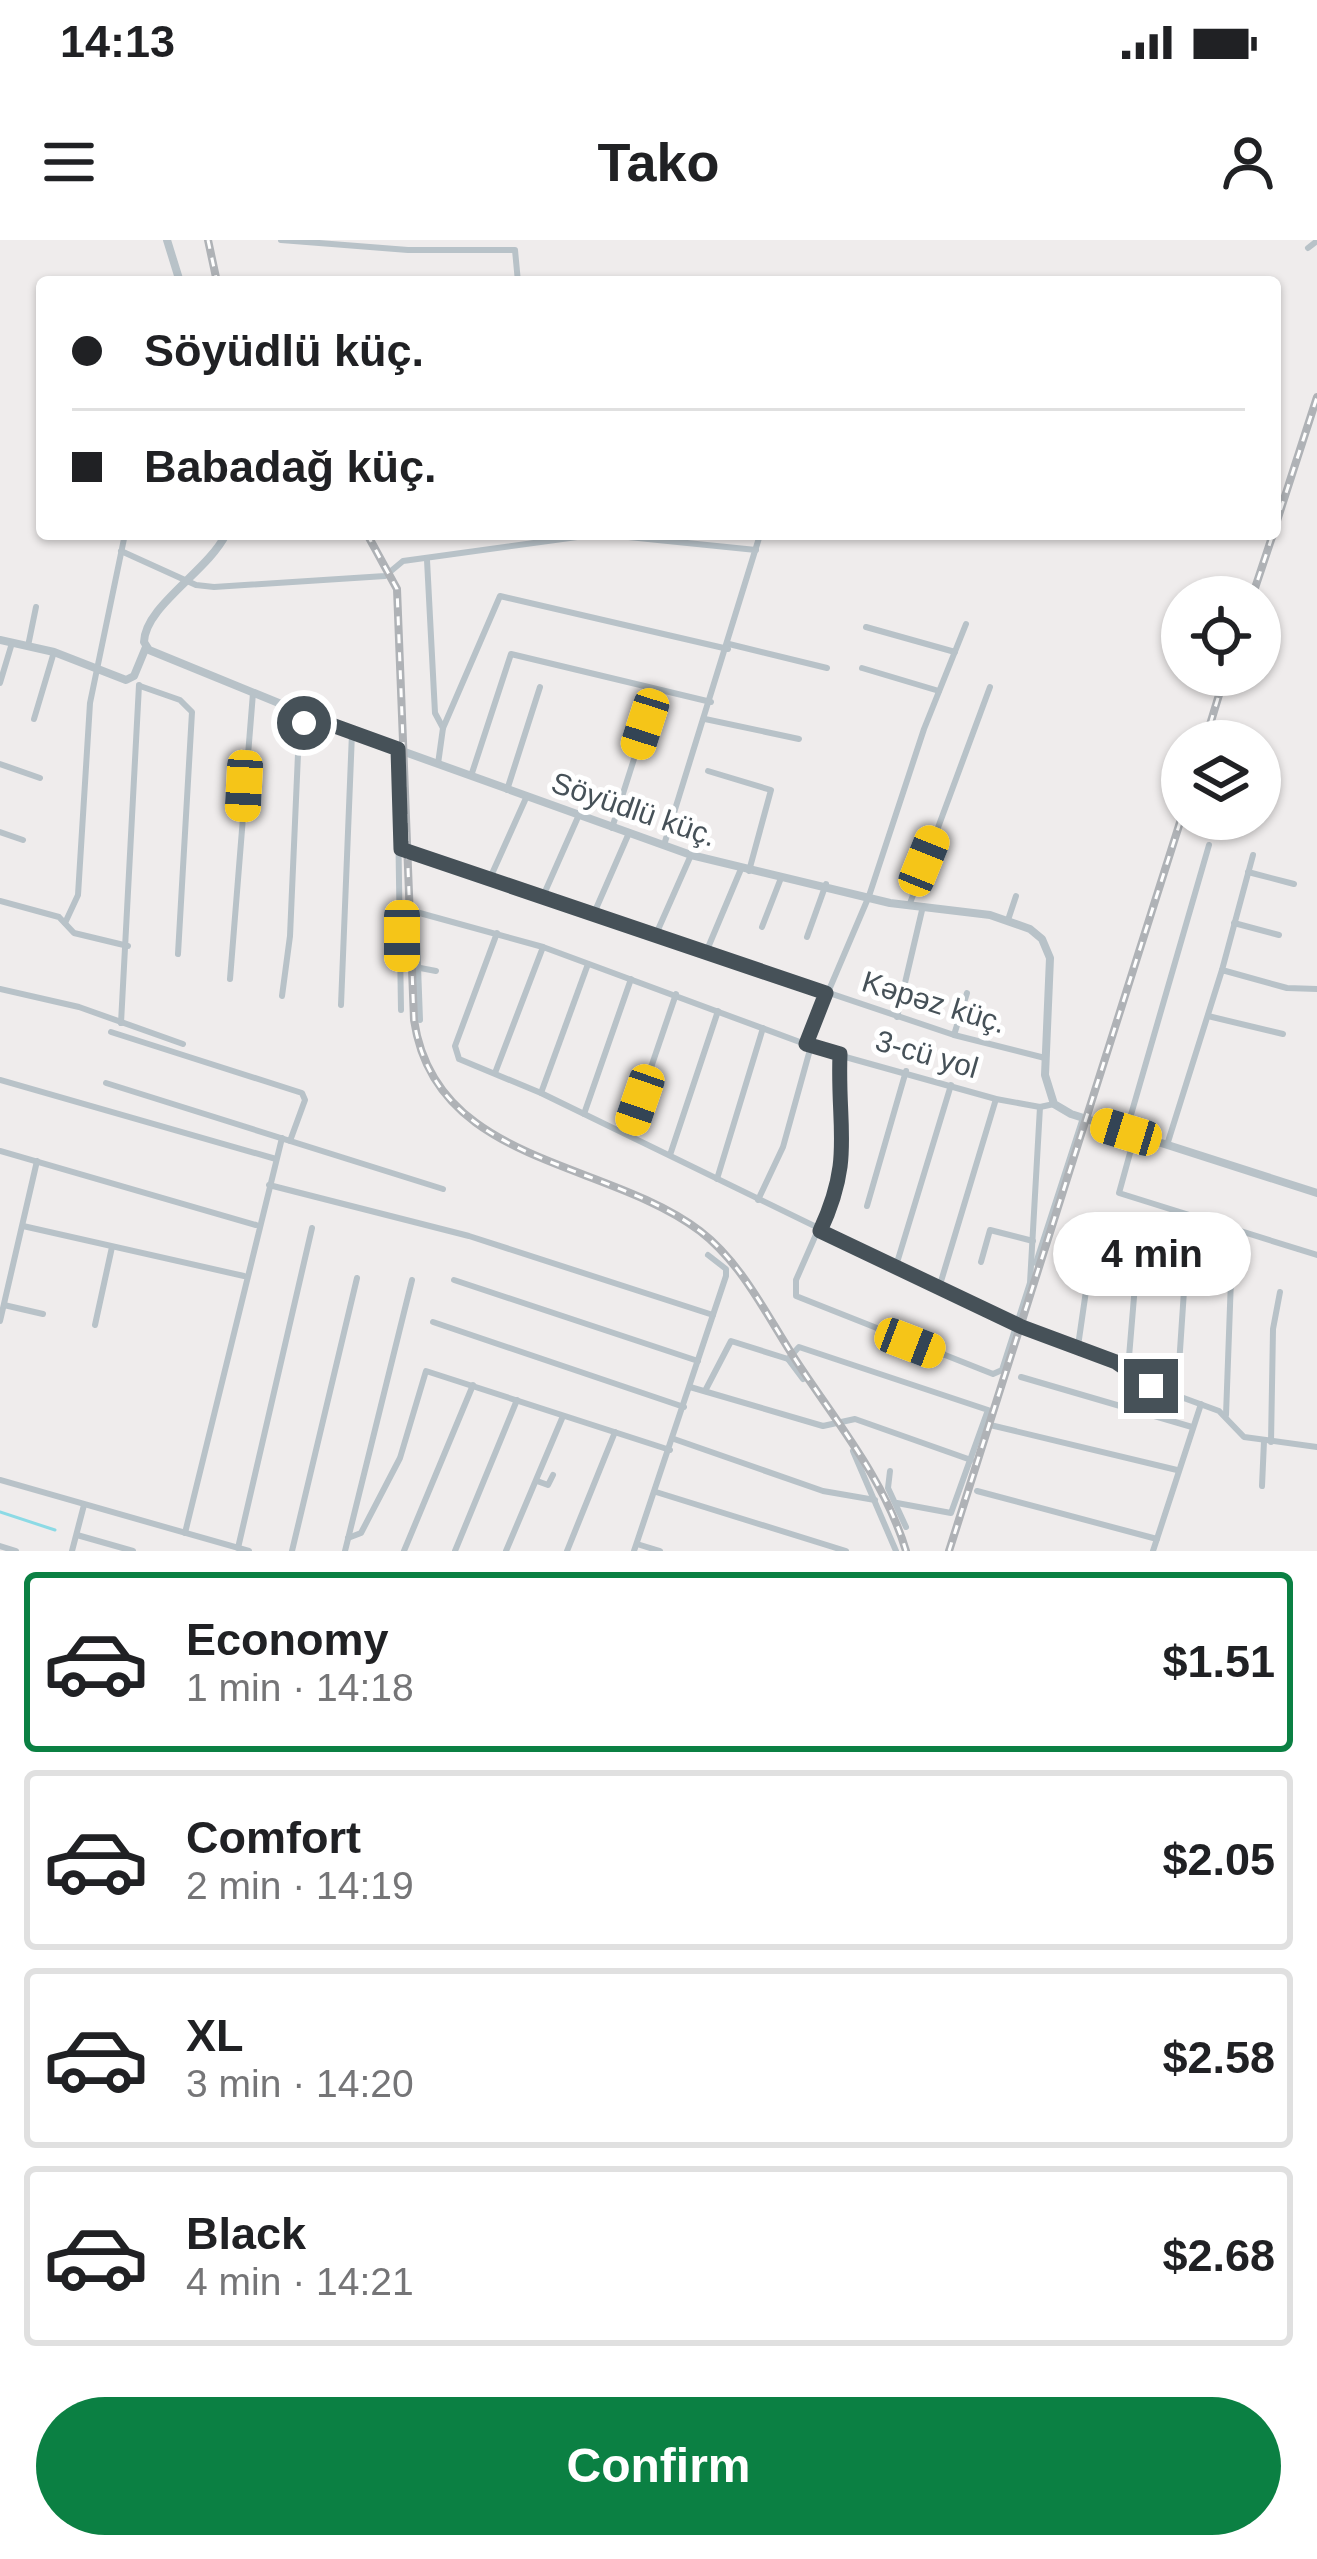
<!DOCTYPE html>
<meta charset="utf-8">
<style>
body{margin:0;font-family:Helvetica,sans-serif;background:#f2f2f2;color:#202124;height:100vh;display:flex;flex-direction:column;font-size:45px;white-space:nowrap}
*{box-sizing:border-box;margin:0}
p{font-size:39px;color:#757577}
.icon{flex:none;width:66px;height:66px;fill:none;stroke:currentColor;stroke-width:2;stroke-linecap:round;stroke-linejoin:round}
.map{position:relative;height:1311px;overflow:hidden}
.details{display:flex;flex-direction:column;background:#fff;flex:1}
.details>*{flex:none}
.banner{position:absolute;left:36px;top:36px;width:1245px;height:264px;border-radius:12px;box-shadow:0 3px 9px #0004;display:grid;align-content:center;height:264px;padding:0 36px;background:#fff}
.buttons{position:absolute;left:1161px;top:336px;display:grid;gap:24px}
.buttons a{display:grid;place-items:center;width:120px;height:120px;border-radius:50%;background:#fff;box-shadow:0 3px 9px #0004;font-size:60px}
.end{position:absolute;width:54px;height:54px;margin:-27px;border:15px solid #465158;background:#fff;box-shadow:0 0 0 6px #fff}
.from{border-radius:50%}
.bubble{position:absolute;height:84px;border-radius:42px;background:#fff;box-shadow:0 3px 9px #0004;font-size:39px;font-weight:700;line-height:84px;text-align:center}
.car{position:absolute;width:36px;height:72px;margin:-36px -18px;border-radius:15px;box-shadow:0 0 9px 3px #0007;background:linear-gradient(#f5c518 24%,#345 0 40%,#f5c518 0 76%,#345 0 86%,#f5c518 0)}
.banner b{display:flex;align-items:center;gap:42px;height:114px;font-size:45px}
.banner b+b{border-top:3px solid #e0e0e0}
.banner i{width:30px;height:30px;background:#202124}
ul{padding:21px 0 0;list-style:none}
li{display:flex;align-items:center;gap:36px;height:180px;margin:0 24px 18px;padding:0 12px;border:6px solid #e0e0e0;border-radius:12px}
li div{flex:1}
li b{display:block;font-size:45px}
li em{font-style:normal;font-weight:700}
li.on{border-color:#0b8043}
li>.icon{width:108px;height:108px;stroke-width:1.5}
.cta{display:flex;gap:24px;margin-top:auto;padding:24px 36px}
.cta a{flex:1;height:138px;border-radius:72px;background:#0b8043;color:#fff;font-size:48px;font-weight:700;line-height:138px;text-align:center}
.status{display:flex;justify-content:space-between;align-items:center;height:84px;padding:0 60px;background:#fff;direction:ltr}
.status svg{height:33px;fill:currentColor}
header{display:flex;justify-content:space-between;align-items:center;height:156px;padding:0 36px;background:#fff;font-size:54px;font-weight:700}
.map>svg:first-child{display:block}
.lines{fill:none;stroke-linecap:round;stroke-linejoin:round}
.stream{stroke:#8cdae5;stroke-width:3}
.minor{stroke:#b8c2c8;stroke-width:6}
.tertiary{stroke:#b8c2c8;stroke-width:8}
.rail-casing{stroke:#afb2b6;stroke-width:8}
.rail{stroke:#fff;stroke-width:3;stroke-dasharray:9;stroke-linecap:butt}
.route{stroke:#465158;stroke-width:15}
.labels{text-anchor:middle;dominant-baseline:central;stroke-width:10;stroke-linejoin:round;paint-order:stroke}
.street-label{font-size:30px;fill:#465158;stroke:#fff}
</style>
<div class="status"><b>14:13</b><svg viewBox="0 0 49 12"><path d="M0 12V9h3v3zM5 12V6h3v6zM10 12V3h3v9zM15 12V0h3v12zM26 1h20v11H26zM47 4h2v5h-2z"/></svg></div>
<header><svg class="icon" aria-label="menu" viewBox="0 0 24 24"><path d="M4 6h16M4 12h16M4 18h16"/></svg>Tako<svg class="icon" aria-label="person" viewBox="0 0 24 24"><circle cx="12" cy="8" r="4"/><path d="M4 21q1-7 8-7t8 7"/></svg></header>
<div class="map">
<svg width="1317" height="1311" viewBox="0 0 1317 1311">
<rect width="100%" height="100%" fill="#efecec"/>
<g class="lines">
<polyline class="stream" points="0,1272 55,1290"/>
<g class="minor">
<polyline points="281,0 408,10 515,10 518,42"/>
<polyline points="1308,8 1317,1"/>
<polyline points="121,311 196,345 214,347 385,336 403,321 599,294 756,310"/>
<polyline points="427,320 435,473 443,488 438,524"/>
<polyline points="866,387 955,412"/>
<polyline points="729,404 827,428"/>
<polyline points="28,406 36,367"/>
<polyline points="862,428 939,451"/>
<polyline points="0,443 12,403"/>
<polyline points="140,446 180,460 192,472 178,714"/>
<polyline points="34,479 54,412"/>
<polyline points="705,479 799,499"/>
<polyline points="443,488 500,356 728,409"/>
<polyline points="397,510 401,770"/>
<polyline points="0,524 40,538"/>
<polyline points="708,531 771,550 749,631"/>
<polyline points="471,536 511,414 711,462"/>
<polyline points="507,550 540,447"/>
<polyline points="612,588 656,450"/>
<polyline points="0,592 23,600"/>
<polyline points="664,605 759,298"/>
<polyline points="401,609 954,795 1045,818"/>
<polyline points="1248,632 1294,644"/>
<polyline points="491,636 526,558"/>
<polyline points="544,654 578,577"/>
<polyline points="0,661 59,677 74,693 128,706"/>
<polyline points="909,666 990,447"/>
<polyline points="595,671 629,593"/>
<polyline points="1008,680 1016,656"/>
<polyline points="65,683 78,655 90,463 125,294"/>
<polyline points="1234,683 1279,695"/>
<polyline points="762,687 781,638"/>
<polyline points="657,692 691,615"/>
<polyline points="497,693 455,806 459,819 541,853 1022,1087 1116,1122 1151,1146 1219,1171 1244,1197 1317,1207"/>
<polyline points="807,697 826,644"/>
<polyline points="707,710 741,629"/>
<polyline points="415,727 436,731"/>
<polyline points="1222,730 1253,615"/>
<polyline points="230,739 253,453"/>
<polyline points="0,749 79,767 183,804"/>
<polyline points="282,756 290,696 298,514 307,476"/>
<polyline points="341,765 352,493"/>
<polyline points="1208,776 1283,794"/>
<polyline points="897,777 923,666"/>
<polyline points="420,780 416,672 543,707 824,811 996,859 1040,867 1054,864"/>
<polyline points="121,783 139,445"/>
<polyline points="111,792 302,853 305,860 290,901"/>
<polyline points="954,795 967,753"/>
<polyline points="806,804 869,656 924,489 966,384"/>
<polyline points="840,815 843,933 796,1040 796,1056 993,1134 1002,1130 1030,1043 1040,867"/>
<polyline points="495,833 543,707"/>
<polyline points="0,840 276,919"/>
<polyline points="106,843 443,949"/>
<polyline points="541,853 588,724"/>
<polyline points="584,874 631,739"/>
<polyline points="1126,892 1209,605"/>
<polyline points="628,895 676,754"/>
<polyline points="1135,895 1119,953 1317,1015"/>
<polyline points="1167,905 1222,730 1287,748 1317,749"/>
<polyline points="0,911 256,985"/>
<polyline points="670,915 718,771"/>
<polyline points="717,939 763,788"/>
<polyline points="269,945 469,996 713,1075"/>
<polyline points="758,960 783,907 811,806"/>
<polyline points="867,966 906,831"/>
<polyline points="23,986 244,1036"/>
<polyline points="981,1022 990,990 1033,1001"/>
<polyline points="1036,1023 1083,878"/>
<polyline points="896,1026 951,845"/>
<polyline points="454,1040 698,1121"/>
<polyline points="939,1048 996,859"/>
<polyline points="4,1065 43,1074"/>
<polyline points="0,1081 37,921"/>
<polyline points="433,1082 684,1167"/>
<polyline points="95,1085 112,1007"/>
<polyline points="1078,1106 1096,982"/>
<polyline points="788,1119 799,1107 988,1170 951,1273 897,1263"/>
<polyline points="1128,1129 1137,1021"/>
<polyline points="1021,1137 1192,1187"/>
<polyline points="690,1147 823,1186 855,1179 971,1220"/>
<polyline points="705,1151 731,1101 788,1119 803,1139"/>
<polyline points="1177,1155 1187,1006"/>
<polyline points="1226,1175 1231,1039"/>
<polyline points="986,1184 1177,1230"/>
<polyline points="674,1199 823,1251 875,1260"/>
<polyline points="1271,1202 1273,1089 1280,1052"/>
<polyline points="853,1211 896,1311"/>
<polyline points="890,1231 888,1248 906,1287"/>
<polyline points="0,1240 249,1311"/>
<polyline points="537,1241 548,1245 553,1235"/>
<polyline points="1262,1246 1264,1201"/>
<polyline points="977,1251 1157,1299"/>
<polyline points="656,1252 846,1311"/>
<polyline points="185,1293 282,898"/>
<polyline points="77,1295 133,1311"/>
<polyline points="348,1298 361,1293 400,1218 426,1131 670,1210"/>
<polyline points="637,1304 660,1311"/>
<polyline points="0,1306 16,1311"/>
<polyline points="238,1308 312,988"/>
<polyline points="72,1311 84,1265"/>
<polyline points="292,1311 357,1038"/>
<polyline points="345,1311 412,1040"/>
<polyline points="404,1311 473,1145"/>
<polyline points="455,1311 517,1160"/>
<polyline points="506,1311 563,1176"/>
<polyline points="567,1311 615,1192"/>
<polyline points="634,1311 726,1036 726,1029 708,1015"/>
<polyline points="1153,1311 1201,1164"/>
</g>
<g class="tertiary">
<polyline points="167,0 180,42"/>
<path d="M226,294c-18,37 -81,72 -82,108l5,8 203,83 339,122 199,48 100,12 40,14 12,10 8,19 -5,117 9,29 17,10 246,79"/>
<polyline points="0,400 54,412 126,440 134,436 146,407"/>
</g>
<g class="rail-casing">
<g id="rail">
<polyline points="208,0 217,42"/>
<polyline points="1275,287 1317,157"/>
<path d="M367,294l30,55 17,431c21,145 191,139 286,211 43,33 68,87 97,131 40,61 88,118 109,189"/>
<polyline points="1252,357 1273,294"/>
<polyline points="1205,501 1225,435"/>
<polyline points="949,1311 1182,576"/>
</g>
</g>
<use href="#rail" class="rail"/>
</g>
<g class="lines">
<path class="route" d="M304,483l3,-7 91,33 3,100 425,144 -20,51 34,10c-3,76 14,104 -20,177l202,96 94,35 35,24"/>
</g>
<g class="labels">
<g class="street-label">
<text transform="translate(634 569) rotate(19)">Söyüdlü küç.</text>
<text transform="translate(934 762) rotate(17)">Kəpəz küç.</text>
<text transform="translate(927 814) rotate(16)">3-cü yol</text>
</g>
</g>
</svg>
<div class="buttons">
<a><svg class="icon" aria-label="locate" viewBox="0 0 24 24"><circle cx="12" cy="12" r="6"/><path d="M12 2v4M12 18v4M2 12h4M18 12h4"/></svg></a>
<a><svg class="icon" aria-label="layers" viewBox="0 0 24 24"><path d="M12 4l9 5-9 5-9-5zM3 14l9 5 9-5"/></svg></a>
</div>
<i class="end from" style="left:304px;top:483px"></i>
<i class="end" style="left:1151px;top:1146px"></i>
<div class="bubble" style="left:1053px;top:972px;width:198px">4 min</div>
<i class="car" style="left:645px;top:484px;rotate:198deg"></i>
<i class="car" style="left:244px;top:546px;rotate:183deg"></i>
<i class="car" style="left:924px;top:621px;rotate:22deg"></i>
<i class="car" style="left:402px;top:696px;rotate:180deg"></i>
<i class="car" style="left:640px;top:860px;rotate:199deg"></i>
<i class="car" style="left:1126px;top:892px;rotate:287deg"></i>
<i class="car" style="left:910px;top:1103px;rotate:111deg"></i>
<div class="banner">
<b><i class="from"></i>Söyüdlü küç.</b>
<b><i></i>Babadağ küç.</b>
</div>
</div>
<section class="details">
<ul>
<li class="on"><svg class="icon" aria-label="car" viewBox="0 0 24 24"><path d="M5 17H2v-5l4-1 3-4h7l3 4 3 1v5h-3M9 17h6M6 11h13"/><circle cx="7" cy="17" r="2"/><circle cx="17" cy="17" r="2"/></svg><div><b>Economy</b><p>1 min · 14:18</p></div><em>$1.51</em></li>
<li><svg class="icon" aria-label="car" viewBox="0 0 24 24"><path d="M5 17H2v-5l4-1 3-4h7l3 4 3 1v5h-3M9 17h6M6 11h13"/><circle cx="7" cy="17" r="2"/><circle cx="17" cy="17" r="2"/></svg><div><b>Comfort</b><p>2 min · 14:19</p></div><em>$2.05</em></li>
<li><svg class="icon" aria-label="car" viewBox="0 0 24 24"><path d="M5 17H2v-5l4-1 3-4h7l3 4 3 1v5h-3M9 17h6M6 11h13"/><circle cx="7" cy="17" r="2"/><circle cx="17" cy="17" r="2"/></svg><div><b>XL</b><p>3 min · 14:20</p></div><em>$2.58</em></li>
<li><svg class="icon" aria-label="car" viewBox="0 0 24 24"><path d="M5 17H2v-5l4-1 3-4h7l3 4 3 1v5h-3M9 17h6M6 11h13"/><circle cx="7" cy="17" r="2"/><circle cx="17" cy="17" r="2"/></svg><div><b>Black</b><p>4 min · 14:21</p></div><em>$2.68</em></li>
</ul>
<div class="cta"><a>Confirm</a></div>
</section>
